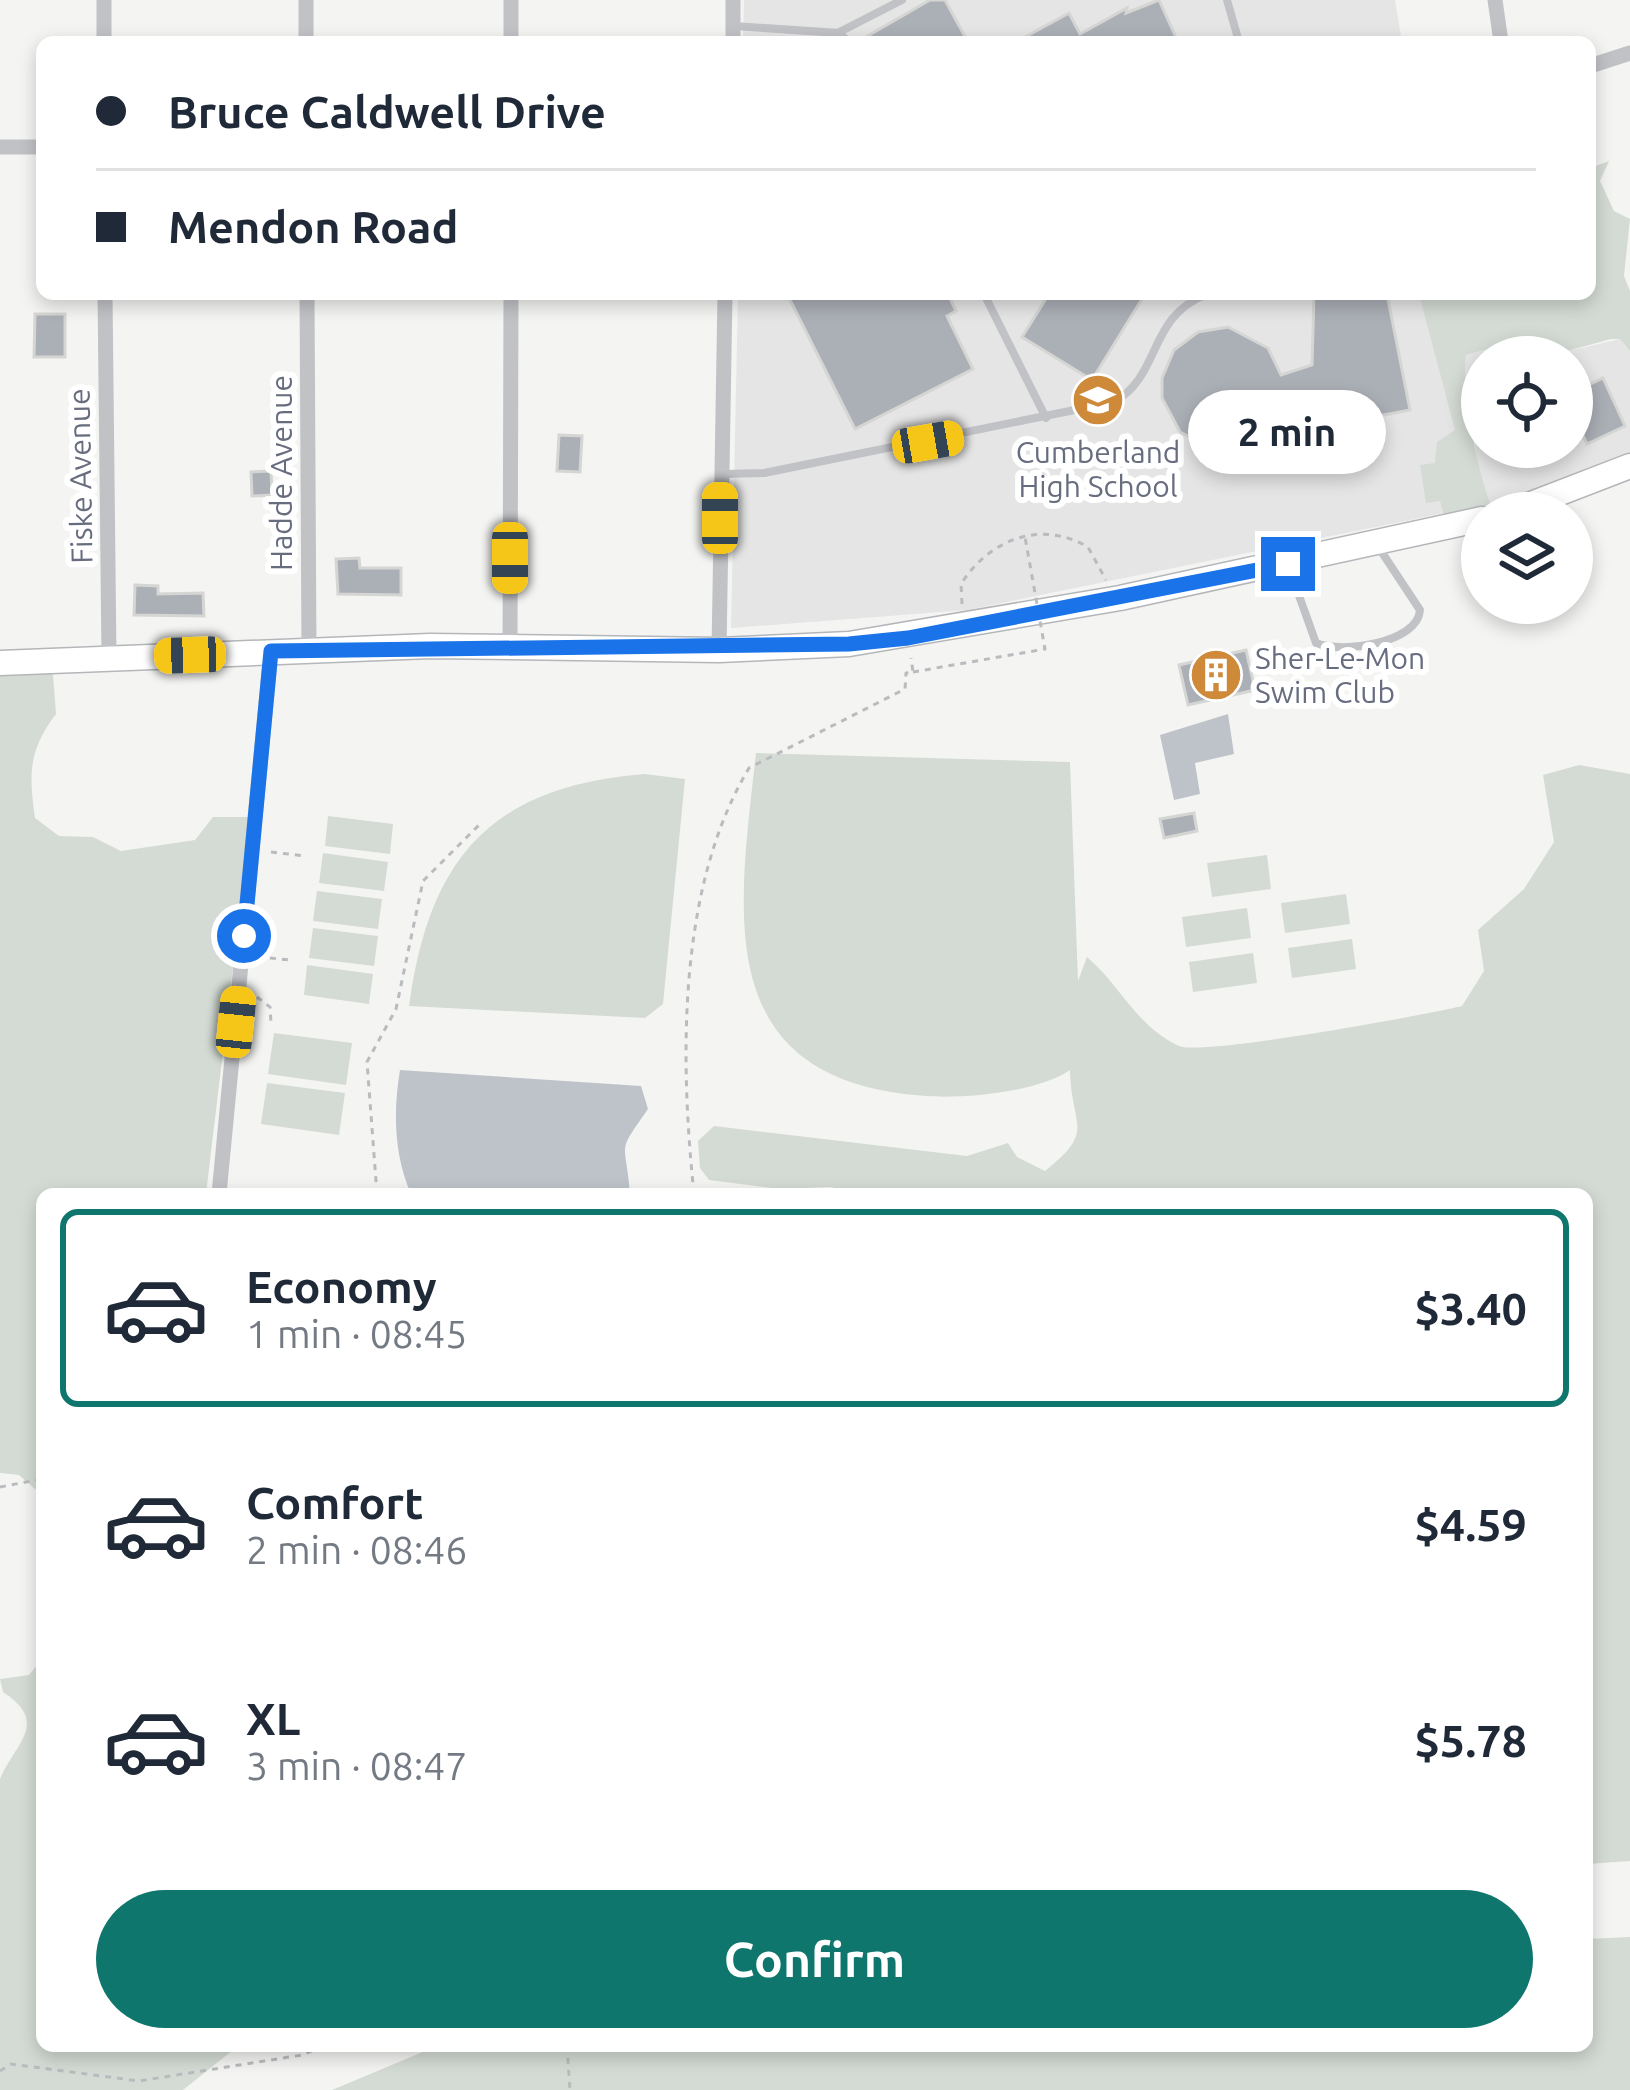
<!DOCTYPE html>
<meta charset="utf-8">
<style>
body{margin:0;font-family:Ubuntu,sans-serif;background:#f2f2f3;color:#1f2937;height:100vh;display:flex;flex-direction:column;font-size:45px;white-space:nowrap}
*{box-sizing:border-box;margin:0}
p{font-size:39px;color:#747a83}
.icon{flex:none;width:66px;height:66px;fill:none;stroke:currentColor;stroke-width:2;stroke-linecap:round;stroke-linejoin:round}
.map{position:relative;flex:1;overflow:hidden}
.panel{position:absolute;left:36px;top:1188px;width:1557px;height:864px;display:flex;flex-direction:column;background:#fff;border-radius:18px;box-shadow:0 6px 18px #0003}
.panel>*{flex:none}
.banner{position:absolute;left:36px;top:36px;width:1560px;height:264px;border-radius:18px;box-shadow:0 6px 18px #0003;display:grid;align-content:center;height:264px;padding:0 60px;background:#fff}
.fabs{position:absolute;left:1461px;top:336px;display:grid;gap:24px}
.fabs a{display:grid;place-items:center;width:132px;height:132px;border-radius:50%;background:#fff;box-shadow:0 6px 18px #0003;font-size:60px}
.end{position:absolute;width:54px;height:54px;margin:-27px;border:15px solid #1a73e8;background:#fff;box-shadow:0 0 0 6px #fff}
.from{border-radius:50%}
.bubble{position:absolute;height:84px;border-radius:42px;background:#fff;box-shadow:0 6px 18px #0003;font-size:39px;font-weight:600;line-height:84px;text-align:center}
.car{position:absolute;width:36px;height:72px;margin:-36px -18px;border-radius:15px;box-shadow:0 0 9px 3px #0007;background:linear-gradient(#f5c518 24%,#345 0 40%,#f5c518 0 76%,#345 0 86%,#f5c518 0)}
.banner b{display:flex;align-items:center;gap:42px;height:114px;font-size:45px}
.banner b+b{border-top:3px solid #e0e1e3}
.banner i{width:30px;height:30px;background:#1f2937}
ul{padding:21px 0 0;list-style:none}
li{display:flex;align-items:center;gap:36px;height:198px;margin:0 24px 18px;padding:0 36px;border:6px solid transparent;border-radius:18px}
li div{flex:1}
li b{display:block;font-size:45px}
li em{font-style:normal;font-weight:600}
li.on{border-color:#0f766e}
li>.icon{width:108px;height:108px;stroke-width:1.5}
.primary-button{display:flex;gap:24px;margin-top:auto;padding:24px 60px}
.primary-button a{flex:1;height:138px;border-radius:72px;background:#0f766e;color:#fff;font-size:48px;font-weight:600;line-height:138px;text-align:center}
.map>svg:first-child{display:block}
.built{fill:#e5e5e5;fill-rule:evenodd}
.green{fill:#d4dbd4}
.water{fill:#bec3ca}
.building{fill:#abafb6;stroke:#d5d6d4;stroke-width:3}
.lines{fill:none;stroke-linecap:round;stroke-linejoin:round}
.primary-casing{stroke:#b4b6ba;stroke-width:27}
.path{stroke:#babbbe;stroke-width:3;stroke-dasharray:6 6;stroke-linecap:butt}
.lane{stroke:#c1c2c6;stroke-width:8}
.street{stroke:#c1c2c6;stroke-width:15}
.primary{stroke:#fff;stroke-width:24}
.path-bridge{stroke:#babbbe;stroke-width:3;stroke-dasharray:6 6;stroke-linecap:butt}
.route{stroke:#1a73e8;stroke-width:15}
.labels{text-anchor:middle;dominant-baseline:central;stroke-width:12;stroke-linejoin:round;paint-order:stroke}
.poi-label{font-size:30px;fill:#676d7f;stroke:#fff}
.street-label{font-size:30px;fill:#676d7f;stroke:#fff}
</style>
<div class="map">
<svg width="1630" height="2090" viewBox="0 0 1630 2090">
<rect width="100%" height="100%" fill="#f4f5f2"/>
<g class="built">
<polygon points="744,0 1395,0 1402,42 743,42"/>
<polygon points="738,294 1444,294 1479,506 967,610 731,628"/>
<path d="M1620,339l10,12v112l-136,50 -17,-39 -4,-59 -10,-39 3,-21 44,-12 50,10zM1482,357h90v90h-90z"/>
</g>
<g class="green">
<path d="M1609,161l-9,20 14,30 16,8 -6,57 6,15v60l-10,-12h-9l-51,14 -50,-10 -44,12c-6,36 13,124 28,158l-47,14 -7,-26 -14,2 -6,-38 15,-2 2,-21 18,-12 -35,-132 170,-4v-126z"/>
<path d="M52,662l4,52c-28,37 -27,60 -21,104l24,18 34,1 28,14 74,-11 18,-23h38l-45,377h-164v301l-23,-20 -19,-2v-809z"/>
<path d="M756,753l314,9 8,219 9,-24c34,29 49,69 92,89 23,10 246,-31 283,-40l22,-35 -6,-41 46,-41 30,-47 -11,-67 36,-10 51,9v1087l-43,3v-670h-732l-24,-7 -52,2 -70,-9 -9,-12 -2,-27 16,-15 253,30 41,-13 9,14 28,14c52,-41 26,-44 25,-101 -31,22 -107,29 -144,26 -217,-15 -188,-181 -170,-343z"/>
<path d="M645,774l40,5 -22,225 -18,14 -236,-12c20,-149 83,-220 236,-232z"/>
<polygon points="328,816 393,824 390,854 325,846"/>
<polygon points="323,853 388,862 384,891 319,883"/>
<polygon points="1267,855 1271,889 1212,897 1207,863"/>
<polygon points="317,891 382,899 378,929 313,921"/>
<polygon points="1346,894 1350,924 1285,933 1281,903"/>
<polygon points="1247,908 1251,938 1186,947 1182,917"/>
<polygon points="313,928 378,936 374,966 309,958"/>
<polygon points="1352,939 1356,969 1292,978 1288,948"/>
<polygon points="1253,953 1257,983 1193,992 1189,962"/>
<polygon points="307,965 373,974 369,1004 304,995"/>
<polygon points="274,1033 352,1043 346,1085 268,1074"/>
<polygon points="267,1083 345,1093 339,1135 261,1124"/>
<path d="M42,1659v387h196l-55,44h-183v-311c16,-37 50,-56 3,-87l-3,-13 29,-4z"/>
<polygon points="1630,1937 1630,2090 332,2090 437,2046 1587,2046 1587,1939"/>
</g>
<g class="water">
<polygon points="1228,714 1234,754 1195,763 1200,794 1174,800 1160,735"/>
<path d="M400,1070l241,16 7,23c-33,47 -22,30 -18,85h-219c-17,-39 -18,-82 -11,-124z"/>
</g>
<g class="building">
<polygon points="930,0 945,0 968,42 857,42"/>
<polygon points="1159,0 1178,42 1016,42 1069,13 1080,34 1127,8 1126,13"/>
<polygon points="787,294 948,294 956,311 947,316 973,369 855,429"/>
<polygon points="1049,294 1145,294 1092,380 1022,337"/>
<polygon points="1314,294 1387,294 1410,410 1332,425 1329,406 1279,411 1269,429 1233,448 1214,449 1180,432 1162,398 1162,378 1174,350 1198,332 1228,327 1268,348 1281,375 1312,365"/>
<polygon points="35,314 65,314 65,357 34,357"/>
<polygon points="1603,378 1625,426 1587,444 1572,412 1572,393"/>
<polygon points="559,435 582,436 580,472 557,471"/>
<polygon points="271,471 272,495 252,496 251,472"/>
<polygon points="359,558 360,568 401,568 401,595 338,594 336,559"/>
<polygon points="135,585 158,586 158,594 203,593 204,616 134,615"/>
<polygon points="1246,650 1255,690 1188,705 1179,665"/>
<polygon points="1194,813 1197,831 1164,838 1160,819"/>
</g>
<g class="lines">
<g class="primary-casing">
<g id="primary">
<polyline points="1508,513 1630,466"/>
<polyline points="0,663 430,646 719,650 849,644 1120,598 1482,519"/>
</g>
</g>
<g class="path">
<path d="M962,604l-1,-20c28,-44 79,-65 127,-37l18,33"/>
<polyline points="271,852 305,856"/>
<polyline points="258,957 291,960"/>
<polyline points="257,997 270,1007 271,1023"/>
<polyline points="377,1194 367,1062 396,1009 423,881 482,822"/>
<path d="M694,1194c-14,-134 -17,-306 55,-426l156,-79 1,-16 7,-1 -2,-14"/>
<polyline points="0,1487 42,1479"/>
<polyline points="567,2046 570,2090"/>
<polyline points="0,2071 11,2064 139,2081 302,2055 324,2046"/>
</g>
<g class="lane">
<polyline points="1227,0 1239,42"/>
<polyline points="734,26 839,33 849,42"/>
<polyline points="820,42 902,0"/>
<polyline points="984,294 1046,418"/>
<path d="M722,474l42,-1 350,-71c48,-27 33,-85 93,-108"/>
<path d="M1288,565l28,78c26,11 102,0 104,-33l-43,-65"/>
</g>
<g class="street">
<polyline points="306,0 306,42"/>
<polyline points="1495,0 1501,42"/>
<polyline points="104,42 104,0"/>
<polyline points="511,42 511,0"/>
<polyline points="733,42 733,0"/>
<polyline points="1590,66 1630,53"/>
<polyline points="0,147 42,147"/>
<polyline points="105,294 109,658"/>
<polyline points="307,294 309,651"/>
<polyline points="510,646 511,294"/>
<polyline points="719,650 725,294"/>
<polyline points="219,1194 271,651"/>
</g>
<use href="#primary" class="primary"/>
<polyline class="path-bridge" points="913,672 1045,649 1025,537"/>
</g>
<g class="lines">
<polyline class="route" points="244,936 271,651 849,644 908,638 1288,564"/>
</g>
<defs>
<g id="school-disc" transform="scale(2.7)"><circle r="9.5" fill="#ce8939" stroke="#fff"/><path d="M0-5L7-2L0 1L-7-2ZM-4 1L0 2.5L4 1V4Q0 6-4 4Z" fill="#fff"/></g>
<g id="building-disc" transform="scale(2.7)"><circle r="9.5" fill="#ce8939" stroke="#fff"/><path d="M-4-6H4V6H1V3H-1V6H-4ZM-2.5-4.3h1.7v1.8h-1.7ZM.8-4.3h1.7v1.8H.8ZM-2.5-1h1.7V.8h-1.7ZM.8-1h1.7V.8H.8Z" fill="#fff"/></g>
</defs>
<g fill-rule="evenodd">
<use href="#school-disc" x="1098" y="400"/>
<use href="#building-disc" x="1216" y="675"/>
</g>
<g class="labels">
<g class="poi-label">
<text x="1098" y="452">Cumberland<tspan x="1098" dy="34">High School</tspan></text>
<text x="1255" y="658" text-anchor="start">Sher-Le-Mon<tspan x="1255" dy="34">Swim Club</tspan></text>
</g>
<g class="street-label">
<text transform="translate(281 473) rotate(-90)">Hadde Avenue</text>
<text transform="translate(80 476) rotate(-91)">Fiske Avenue</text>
</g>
</g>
</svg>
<div class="fabs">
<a><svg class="icon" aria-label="locate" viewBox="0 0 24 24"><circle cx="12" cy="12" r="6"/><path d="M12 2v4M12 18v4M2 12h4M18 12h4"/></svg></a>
<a><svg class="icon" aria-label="layers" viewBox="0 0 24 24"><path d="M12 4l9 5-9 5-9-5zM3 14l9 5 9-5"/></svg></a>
</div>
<i class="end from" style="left:244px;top:936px"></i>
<i class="end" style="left:1288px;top:564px"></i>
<div class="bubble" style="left:1188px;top:390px;width:198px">2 min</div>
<i class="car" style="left:928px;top:442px;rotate:80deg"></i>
<i class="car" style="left:720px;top:518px;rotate:0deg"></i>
<i class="car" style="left:510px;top:558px;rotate:180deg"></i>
<i class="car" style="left:190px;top:655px;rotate:268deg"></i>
<i class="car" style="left:236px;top:1022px;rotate:6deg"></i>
<div class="banner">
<b><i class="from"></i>Bruce Caldwell Drive</b>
<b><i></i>Mendon Road</b>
</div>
<section class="panel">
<ul>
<li class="on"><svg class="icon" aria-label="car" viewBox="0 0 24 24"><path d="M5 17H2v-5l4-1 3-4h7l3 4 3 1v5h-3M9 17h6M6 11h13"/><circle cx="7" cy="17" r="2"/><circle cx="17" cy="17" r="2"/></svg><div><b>Economy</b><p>1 min · 08:45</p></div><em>$3.40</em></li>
<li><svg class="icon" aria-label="car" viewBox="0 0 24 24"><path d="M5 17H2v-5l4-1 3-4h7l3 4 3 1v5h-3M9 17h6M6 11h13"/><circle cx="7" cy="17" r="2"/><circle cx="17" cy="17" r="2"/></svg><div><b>Comfort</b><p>2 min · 08:46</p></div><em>$4.59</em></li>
<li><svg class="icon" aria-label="car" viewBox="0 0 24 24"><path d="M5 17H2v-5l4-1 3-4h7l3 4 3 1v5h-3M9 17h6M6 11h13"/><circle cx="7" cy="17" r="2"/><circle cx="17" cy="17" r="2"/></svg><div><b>XL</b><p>3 min · 08:47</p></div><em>$5.78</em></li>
</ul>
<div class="primary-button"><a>Confirm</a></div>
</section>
</div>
